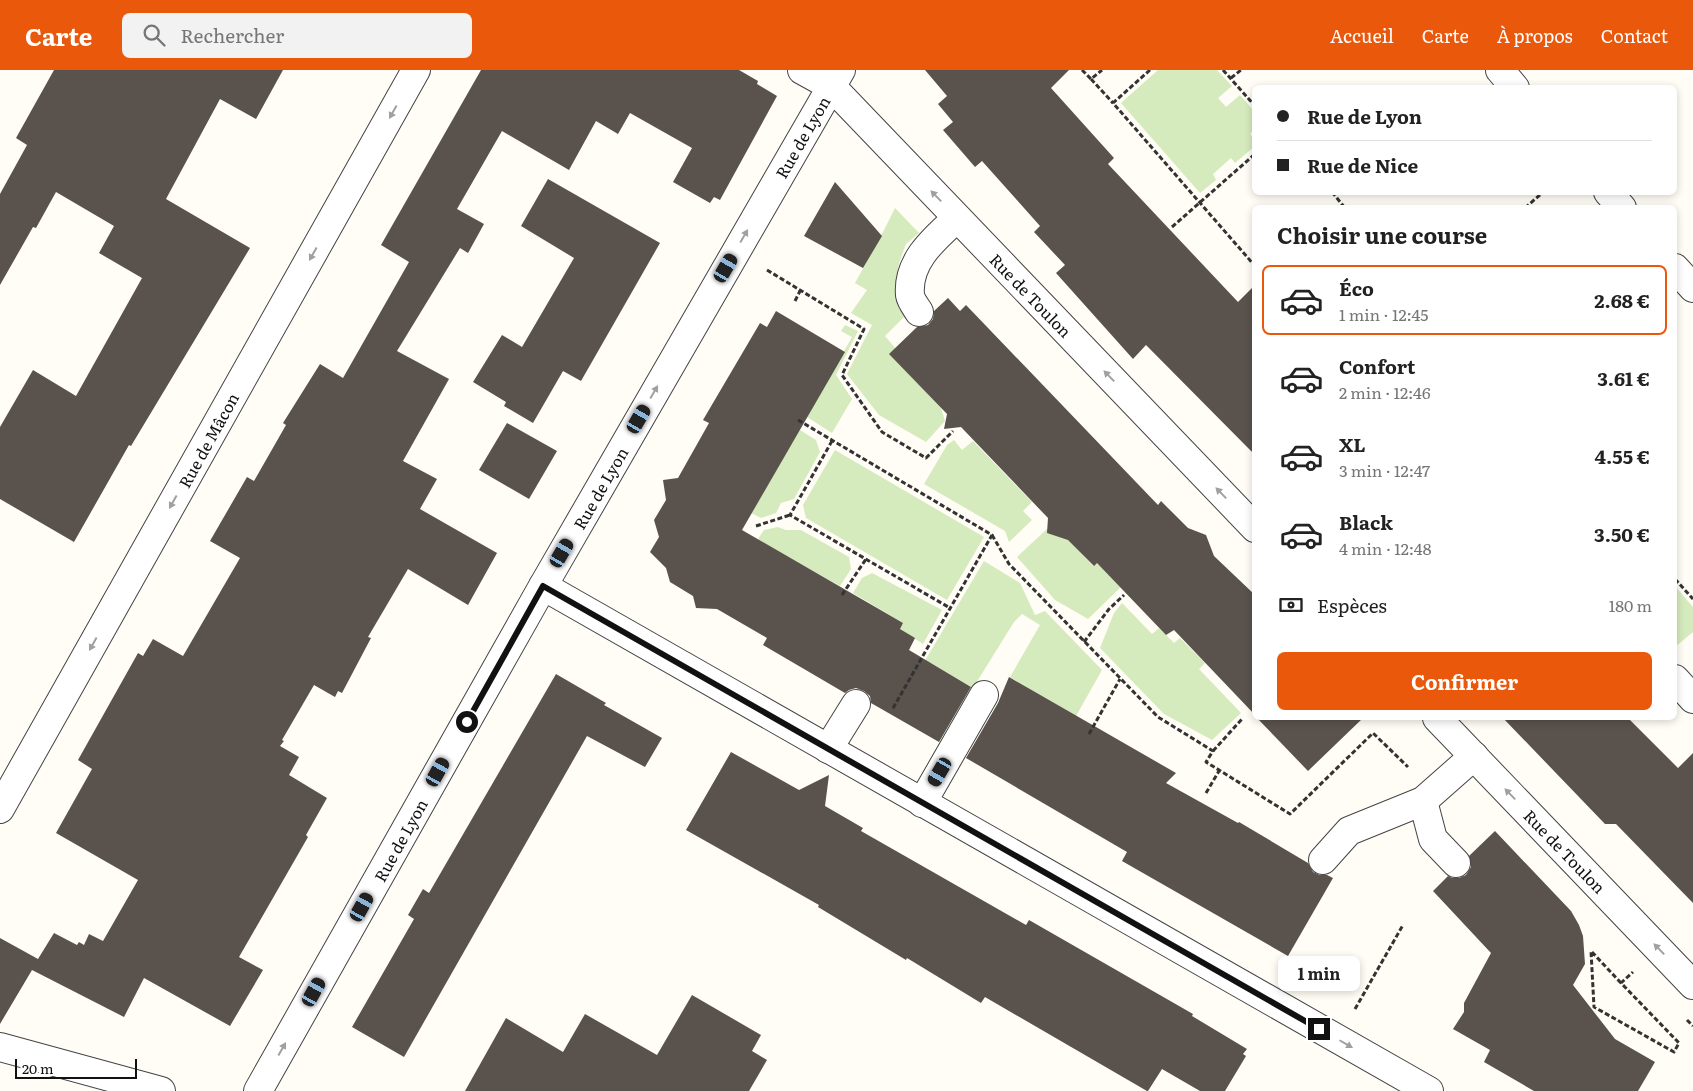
<!DOCTYPE html>
<html lang="fr">
<meta charset="utf-8">
<style>
body{margin:0;font-family:Literata,serif;background:#f2f2f2;color:#222;height:100vh;display:flex;flex-direction:column;font-size:19px;white-space:nowrap}
*{box-sizing:border-box;margin:0}
p{font-size:16px;color:#767676}
.icon{flex:none;width:28px;height:28px;fill:none;stroke:currentColor;stroke-width:2;stroke-linecap:round;stroke-linejoin:round}
.map{position:relative;flex:1;overflow:hidden}
.drawer{position:absolute;left:1252px;top:135px;width:425px;height:515px;display:flex;flex-direction:column;background:#fff;border-radius:8px;box-shadow:0 2px 8px #0003}
.drawer>*{flex:none}
.hud{position:absolute;left:1252px;top:15px;width:425px;height:110px;border-radius:8px;box-shadow:0 2px 8px #0003;display:grid;align-content:center;height:110px;padding:0 25px;background:#fff}
.scale{position:absolute;left:15px;bottom:12px;width:122px;box-sizing:border-box;padding-left:5px;border:2px solid #111;border-top:0;font-size:14px;line-height:18px;white-space:nowrap;color:#111;-webkit-text-stroke:4px #fff;paint-order:stroke}
.end{position:absolute;width:22px;height:22px;margin:-11px;border:6px solid #111;background:#fff;box-shadow:0 0 0 2px #fff}
.from{border-radius:50%}
.bubble{position:absolute;height:35px;border-radius:8px;background:#fff;box-shadow:0 2px 8px #0003;font-size:16px;font-weight:700;line-height:35px;text-align:center}
.car{position:absolute;width:15px;height:30px;margin:-15px -8px;border-radius:6px;box-shadow:0 0 4px 1px #0007;background:linear-gradient(#222 24%,#8ab4d8 0 40%,#222 0 76%,#8ab4d8 0 86%,#222 0)}
.hud b{display:flex;align-items:center;gap:18px;height:48px;font-size:19px}
.hud b+b{border-top:1px solid #e0e0e0}
.hud i{width:12px;height:12px;background:#222}
ul{padding:0;list-style:none}
li{display:flex;align-items:center;gap:15px;height:70px;margin:0 10px 8px;padding:0 15px;border:2px solid transparent;border-radius:8px}
li div{flex:1}
li b{display:block;font-size:19px}
li em{font-style:normal;font-weight:700}
li.current{border-color:#ea580c}
li>.icon{width:45px;height:45px;stroke-width:1.5}
h2{padding:0 25px;font-size:22px;line-height:60px}
.pay{display:flex;align-items:center;gap:12px;height:55px;padding:0 25px;font-size:19px}
.pay p{margin-inline-start:auto}
.button{display:flex;gap:10px;margin-top:auto;padding:10px 25px}
.button a{flex:1;height:58px;border-radius:8px;background:#ea580c;color:#fff;font-size:20px;font-weight:700;line-height:58px;text-align:center}
header{display:flex;align-items:center;gap:30px;box-sizing:border-box;height:70px;padding:0 25px;background:#ea580c;color:#fff}
header strong{font-size:24px}
nav{display:flex;gap:28px;margin-inline-start:auto;font-size:18px}
.search{width:350px;height:45px;background:#f2f2f2;display:flex;align-items:center;gap:12px;box-sizing:border-box;padding:0 18px;border-radius:8px;color:#767676;font-size:19px}
.map>svg:first-child{display:block}
.green{fill:#d5ebbd}
.building{fill:#5a524d}
.lines{fill:none;stroke-linecap:round;stroke-linejoin:round}
.minor-casing{stroke:#444;stroke-width:30}
.path{stroke:#333;stroke-width:3;stroke-dasharray:5 2.5;stroke-linecap:butt}
.minor{stroke:#fff;stroke-width:28}
.oneway{fill:#a0a0a0}
.route{stroke:#111;stroke-width:6}
.labels{text-anchor:middle;dominant-baseline:central;stroke-width:5;stroke-linejoin:round;paint-order:stroke}
.street-label{font-size:16px;fill:#111;stroke:#fff}
</style>
<header>
<strong>Carte</strong>
<div class="search"><svg class="icon" aria-label="search" viewBox="0 0 24 24"><circle cx="10" cy="10" r="6"/><path d="M15 15l6 6"/></svg>Rechercher</div>
<nav><a>Accueil</a><a>Carte</a><a>À propos</a><a>Contact</a></nav>
</header>
<div class="map">
<svg width="1693" height="1021" viewBox="0 0 1693 1021">
<rect width="100%" height="100%" fill="#fffdf5"/>
<g class="green">
<polygon points="1158,0 1217,0 1232,16 1218,28 1226,37 1240,25 1255,42 1255,59 1250,64 1255,71 1255,76 1235,93 1231,88 1213,104 1216,110 1200,123 1121,33"/>
<polygon points="895,138 919,163 906,174 899,193 895,218 904,247 885,266 908,293 903,298 941,338 945,351 926,372 879,345 847,304 872,255 851,243 867,220 855,213 881,166"/>
<polygon points="845,255 858,261 836,305 852,329 832,363 807,347 852,267 841,261"/>
<polygon points="800,360 816,370 820,382 794,429 781,433 776,443 761,448 751,443"/>
<polygon points="954,370 962,380 973,371 1032,432 1023,441 1032,450 1009,472 1005,461 924,414 947,375"/>
<polygon points="835,380 984,467 947,530 806,448 803,435"/>
<polygon points="778,457 786,460 801,460 849,487 851,499 840,516 790,488 756,472 764,460"/>
<polygon points="1048,458 1069,470 1093,496 1100,490 1123,515 1088,549 1055,530 1017,487"/>
<polygon points="984,491 1020,513 1035,545 1045,541 1102,600 1076,646 1010,607 1040,555 1022,544 1014,552 973,618 931,593 920,599"/>
<polygon points="872,503 942,540 923,574 900,559 903,553 853,523 862,508"/>
<polygon points="1675,516 1693,537 1693,562 1675,577"/>
<polygon points="1122,533 1152,564 1159,558 1174,573 1180,568 1205,593 1199,599 1241,643 1212,670 1164,644 1100,578 1114,543"/>
</g>
<g class="building">
<polygon points="54,0 283,0 256,49 220,29 166,129 250,178 131,376 129,375 74,472 0,429 0,357 33,300 76,326 142,208 99,183 114,156 56,122 36,158 33,157 0,215 0,124 27,75 16,68"/>
<polygon points="481,0 739,0 758,11 757,14 777,26 720,130 714,127 710,133 673,112 692,78 630,43 618,64 596,51 569,100 502,61 457,139 484,154 468,183 460,178 397,281 449,309 403,391 437,409 420,439 497,483 468,535 408,499 368,567 371,568 342,623 338,621 335,627 314,615 282,670 284,671 280,676 299,687 289,705 327,728 306,765 308,767 239,887 263,900 230,956 144,908 124,947 32,900 0,954 0,868 38,889 54,863 77,875 79,872 84,875 89,864 103,871 138,810 56,763 92,699 78,690 138,583 143,586 153,569 183,586 240,488 210,471 247,407 254,411 286,355 283,353 320,294 343,308 409,192 381,175"/>
<polygon points="925,0 1069,0 1051,18 1114,88 1108,94 1238,232 1255,215 1255,385 1146,275 1133,289 1056,203 1065,195 1034,162 1040,156 982,91 975,97 943,60 953,52 938,34 947,26"/>
<polygon points="548,109 660,173 581,311 563,301 533,353 504,336 506,332 473,312 502,265 522,277 574,188 521,156"/>
<polygon points="835,112 882,166 863,198 804,166"/>
<polygon points="948,228 960,241 966,235 1158,435 1161,431 1188,458 1206,465 1214,486 1255,525 1255,645 1174,560 1166,565 1097,493 1094,496 1068,470 1047,463 1048,448 961,357 944,359 947,344 889,284 917,257 928,255 933,249 934,241"/>
<polygon points="776,241 845,282 742,460 903,553 900,559 915,568 909,580 971,617 939,672 871,633 870,626 864,621 856,618 849,620 845,623 763,575 767,568 717,539 696,538 693,526 670,512 666,498 650,482 659,467 654,450 666,430 663,410 678,408 709,353 703,350 760,253 767,257"/>
<polygon points="507,353 557,381 529,429 479,400"/>
<polygon points="556,604 606,633 604,635 662,668 645,697 587,666 404,987 352,957 414,849 408,845 423,819 429,823"/>
<polygon points="1009,607 1176,703 1166,713 1238,753 1239,752 1308,793 1313,802 1320,805 1327,805 1333,808 1288,886 1122,791 1127,782 966,688 998,633"/>
<polygon points="1257,648 1363,648 1308,701"/>
<polygon points="1503,648 1628,648 1678,698 1693,683 1693,833 1616,754 1605,754"/>
<polygon points="731,682 799,720 829,705 825,736 863,758 861,761 1026,855 1029,850 1193,944 1192,946 1247,979 1243,984 1246,986 1225,1021 1200,1021 1162,999 1148,1021 1147,1021 985,927 981,933 907,888 906,890 818,837 819,835 686,760"/>
<polygon points="1495,761 1571,841 1579,855 1583,866 1585,894 1573,915 1615,969 1655,992 1638,1021 1534,1021 1484,992 1490,980 1453,959 1464,942 1464,933 1491,883 1433,821 1448,806 1452,808 1459,808 1466,805 1471,797 1469,786"/>
<polygon points="692,925 761,965 752,981 767,990 749,1021 465,1021 506,948 563,982 585,944 657,985"/>
</g>
<g class="lines">
<g class="minor-casing">
<g id="minor">
<polyline points="802,0 831,16 1255,458"/>
<polyline points="1500,0 1515,18"/>
<polyline points="1608,122 1622,138"/>
<polyline points="1675,198 1693,218"/>
<path d="M919,242c-3,-5 -8,-11 -9,-17 -3,-34 25,-57 47,-77"/>
<polyline points="543,516 1429,1021"/>
<polyline points="1675,609 1693,629"/>
<polyline points="1437,648 1693,915"/>
<polyline points="828,679 856,634"/>
<polyline points="1423,731 1433,769 1456,793"/>
<polyline points="922,733 984,625"/>
<polyline points="0,739 416,0"/>
<polyline points="1323,790 1349,761 1423,731 1474,686"/>
<polyline points="0,977 161,1021"/>
<polyline points="258,1021 543,516 841,0"/>
</g>
</g>
<g class="path">
<polyline points="1082,0 1091,9 1102,0"/>
<polyline points="1150,0 1113,33 1255,196"/>
<polyline points="1223,0 1255,36"/>
<polyline points="1231,8 1241,0"/>
<polyline points="1091,9 1113,33"/>
<polyline points="1332,122 1345,138"/>
<polyline points="1525,138 1542,123"/>
<polyline points="1172,157 1255,84"/>
<polyline points="767,200 864,259 842,305 882,362 926,388 953,361"/>
<polyline points="795,231 800,221"/>
<polyline points="798,350 992,465 892,640"/>
<polyline points="832,371 790,445 950,538"/>
<polyline points="756,456 790,445"/>
<polyline points="992,465 1009,494 1158,647 1213,681 1206,692 1290,744 1373,663 1408,697"/>
<polyline points="1675,509 1693,529"/>
<polyline points="842,525 866,489"/>
<polyline points="1084,572 1109,539 1124,525"/>
<polyline points="1089,664 1120,609"/>
<polyline points="1213,681 1242,649"/>
<polyline points="1206,723 1219,701"/>
<polyline points="1621,913 1591,881 1594,937 1674,982 1679,973 1621,913 1633,902"/>
<polyline points="1355,939 1403,855"/>
<polyline points="1687,950 1693,956"/>
</g>
<use href="#minor" class="minor"/>
</g>
<defs><path id="oneway-solid" d="M-6-.8H1V-3.2L6.5 0L1 3.2V.8H-6Z" transform="scale(1.25)"/></defs>
<g class="oneway">
<use href="#oneway-solid" transform="translate(393 42) rotate(119)"/>
<use href="#oneway-solid" transform="translate(936 126) rotate(-134)"/>
<use href="#oneway-solid" transform="translate(744 166) rotate(-60)"/>
<use href="#oneway-solid" transform="translate(313 184) rotate(119)"/>
<use href="#oneway-solid" transform="translate(1109 306) rotate(-134)"/>
<use href="#oneway-solid" transform="translate(654 322) rotate(-60)"/>
<use href="#oneway-solid" transform="translate(1221 423) rotate(-134)"/>
<use href="#oneway-solid" transform="translate(173 432) rotate(119)"/>
<use href="#oneway-solid" transform="translate(93 574) rotate(119)"/>
<use href="#oneway-solid" transform="translate(1510 724) rotate(-134)"/>
<use href="#oneway-solid" transform="translate(1659 879) rotate(-134)"/>
<use href="#oneway-solid" transform="translate(1346 974) rotate(30)"/>
<use href="#oneway-solid" transform="translate(282 979) rotate(-61)"/>
</g>
<g class="lines">
<polyline class="route" points="467,652 543,516 1319,959"/>
</g>
<g class="labels">
<g class="street-label">
<text transform="translate(802 67) rotate(-60)">Rue de Lyon</text>
<text transform="translate(1031 225) rotate(46)">Rue de Toulon</text>
<text transform="translate(208 370) rotate(-61)">Rue de Mâcon</text>
<text transform="translate(600 418) rotate(-60)">Rue de Lyon</text>
<text transform="translate(400 770) rotate(-61)">Rue de Lyon</text>
<text transform="translate(1565 781) rotate(46)">Rue de Toulon</text>
</g>
</g>
</svg>
<div class="scale">20 m</div>
<i class="end from" style="left:467px;top:652px"></i>
<i class="end" style="left:1319px;top:959px"></i>
<div class="bubble" style="left:1278px;top:886px;width:82px">1 min</div>
<i class="car" style="left:726px;top:198px;rotate:30deg"></i>
<i class="car" style="left:639px;top:349px;rotate:30deg"></i>
<i class="car" style="left:562px;top:483px;rotate:30deg"></i>
<i class="car" style="left:438px;top:702px;rotate:29deg"></i>
<i class="car" style="left:940px;top:702px;rotate:210deg"></i>
<i class="car" style="left:362px;top:837px;rotate:29deg"></i>
<i class="car" style="left:314px;top:922px;rotate:29deg"></i>
<div class="hud">
<b><i class="from"></i>Rue de Lyon</b>
<b><i></i>Rue de Nice</b>
</div>
<section class="drawer">
<h2>Choisir une course</h2>
<ul>
<li class="current"><svg class="icon" aria-label="car" viewBox="0 0 24 24"><path d="M5 17H2v-5l4-1 3-4h7l3 4 3 1v5h-3M9 17h6M6 11h13"/><circle cx="7" cy="17" r="2"/><circle cx="17" cy="17" r="2"/></svg><div><b>Éco</b><p>1 min · 12:45</p></div><em>2.68 €</em></li>
<li><svg class="icon" aria-label="car" viewBox="0 0 24 24"><path d="M5 17H2v-5l4-1 3-4h7l3 4 3 1v5h-3M9 17h6M6 11h13"/><circle cx="7" cy="17" r="2"/><circle cx="17" cy="17" r="2"/></svg><div><b>Confort</b><p>2 min · 12:46</p></div><em>3.61 €</em></li>
<li><svg class="icon" aria-label="car" viewBox="0 0 24 24"><path d="M5 17H2v-5l4-1 3-4h7l3 4 3 1v5h-3M9 17h6M6 11h13"/><circle cx="7" cy="17" r="2"/><circle cx="17" cy="17" r="2"/></svg><div><b>XL</b><p>3 min · 12:47</p></div><em>4.55 €</em></li>
<li><svg class="icon" aria-label="car" viewBox="0 0 24 24"><path d="M5 17H2v-5l4-1 3-4h7l3 4 3 1v5h-3M9 17h6M6 11h13"/><circle cx="7" cy="17" r="2"/><circle cx="17" cy="17" r="2"/></svg><div><b>Black</b><p>4 min · 12:48</p></div><em>3.50 €</em></li>
</ul>
<div class="pay"><svg class="icon" aria-label="cash" viewBox="0 0 24 24"><path d="M3 7h18v10H3z"/><circle cx="12" cy="12" r="2"/></svg>Espèces<p>180 m</p></div>
<div class="button"><a>Confirmer</a></div>
</section>
</div>
